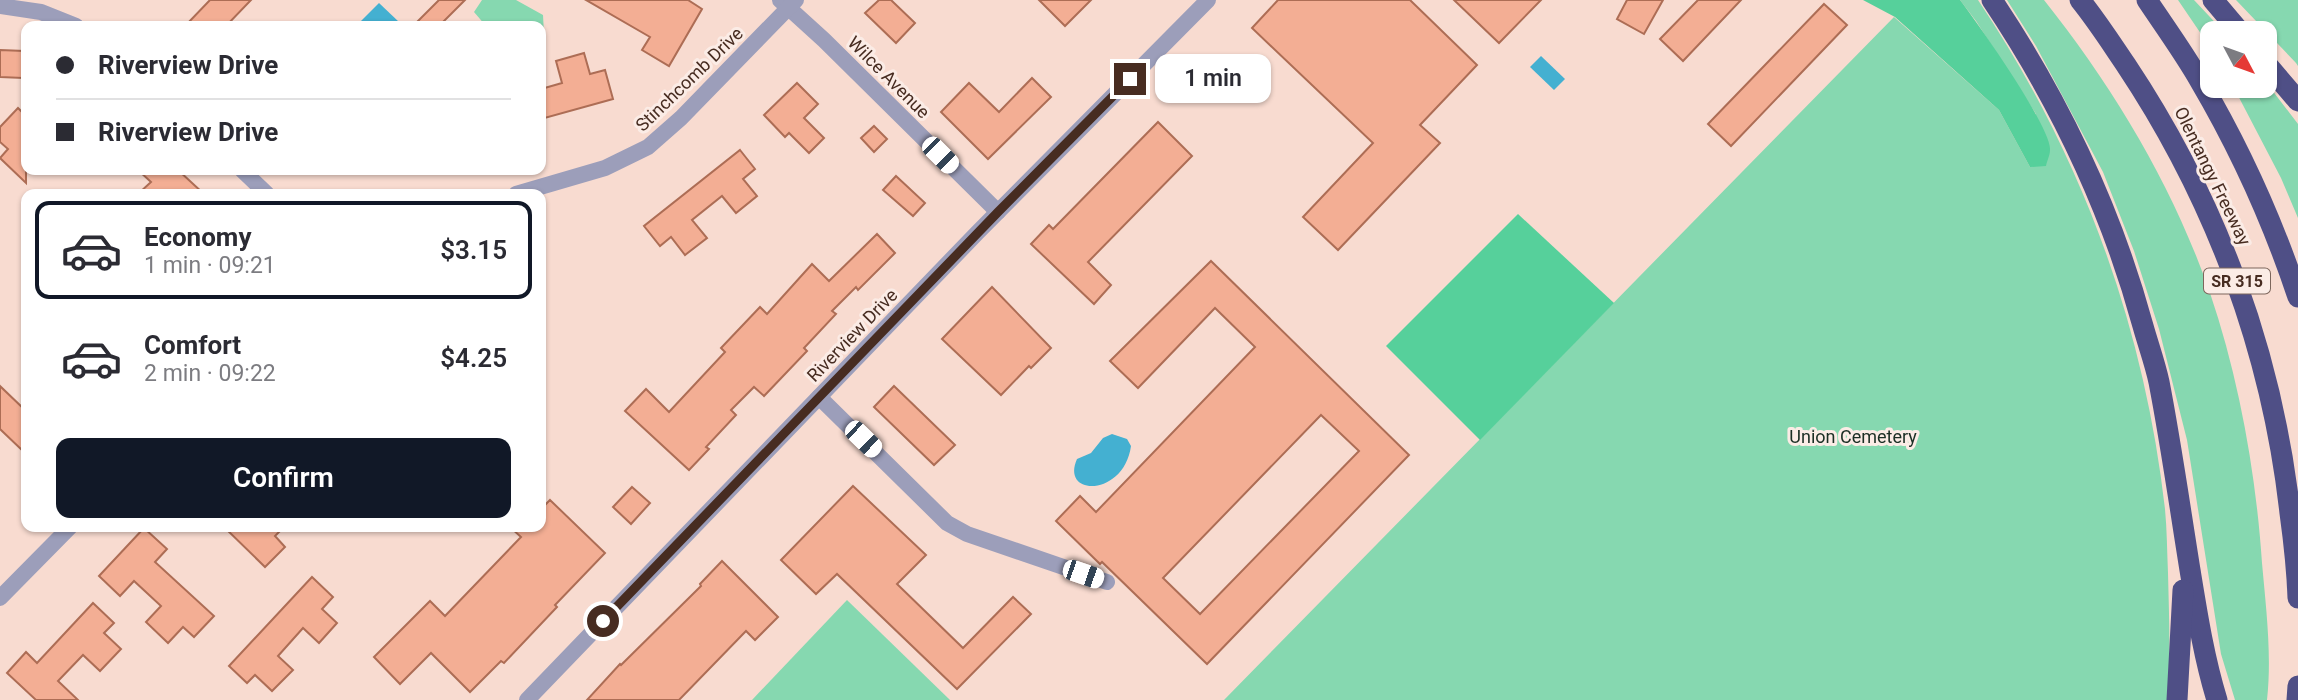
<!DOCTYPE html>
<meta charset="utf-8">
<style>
body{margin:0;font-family:Roboto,sans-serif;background:#f2f2f3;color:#2b2b33;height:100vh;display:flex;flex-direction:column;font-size:26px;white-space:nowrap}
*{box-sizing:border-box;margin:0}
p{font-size:23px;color:#7c7c81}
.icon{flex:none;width:38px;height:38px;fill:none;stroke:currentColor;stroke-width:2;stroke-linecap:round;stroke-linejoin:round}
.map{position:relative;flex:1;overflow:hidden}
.drawer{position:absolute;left:21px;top:189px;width:525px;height:343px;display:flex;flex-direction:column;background:#fff;border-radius:14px;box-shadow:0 2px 5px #0004}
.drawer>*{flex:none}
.guide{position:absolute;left:21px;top:21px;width:525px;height:154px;border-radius:14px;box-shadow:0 2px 5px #0004;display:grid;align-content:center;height:154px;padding:0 35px;background:#fff}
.needle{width:46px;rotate:131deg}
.buttons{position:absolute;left:2200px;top:21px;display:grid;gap:14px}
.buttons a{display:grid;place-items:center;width:77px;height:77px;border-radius:14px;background:#fff;box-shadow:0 2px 5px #0004;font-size:35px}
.end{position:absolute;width:32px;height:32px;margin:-16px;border:9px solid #472c21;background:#fff;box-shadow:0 0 0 4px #fff}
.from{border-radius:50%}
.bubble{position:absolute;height:49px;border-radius:14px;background:#fff;box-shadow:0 2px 5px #0004;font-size:23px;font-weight:600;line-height:49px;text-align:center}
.car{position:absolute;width:21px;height:42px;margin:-21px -10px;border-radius:9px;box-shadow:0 0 5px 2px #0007;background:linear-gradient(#fff 24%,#345 0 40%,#fff 0 76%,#345 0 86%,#fff 0)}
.guide b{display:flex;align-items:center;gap:24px;height:66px;font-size:26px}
.guide b+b{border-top:2px solid #e1e1e2}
.guide i{width:18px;height:18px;background:#2b2b33}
ul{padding:12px 0 0;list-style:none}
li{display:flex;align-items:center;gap:21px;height:98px;margin:0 14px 10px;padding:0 21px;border:4px solid transparent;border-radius:14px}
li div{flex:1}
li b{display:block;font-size:26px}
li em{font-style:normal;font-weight:600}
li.selected{border-color:#111827}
li>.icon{width:63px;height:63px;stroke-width:1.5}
.action{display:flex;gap:14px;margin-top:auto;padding:14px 35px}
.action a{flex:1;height:80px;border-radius:14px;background:#111827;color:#fff;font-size:28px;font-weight:600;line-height:80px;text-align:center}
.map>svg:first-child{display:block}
.green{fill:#86d8b0}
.forest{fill:#56d09b}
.water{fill:#44b0d1}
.building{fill:#f3ae94;stroke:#ad6d55;stroke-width:2;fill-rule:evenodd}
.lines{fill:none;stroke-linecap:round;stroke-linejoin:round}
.street{stroke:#9c9eba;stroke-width:16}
.highway{stroke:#4f4f86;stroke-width:21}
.route{stroke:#472c21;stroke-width:9}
.labels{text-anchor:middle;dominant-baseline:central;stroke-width:6;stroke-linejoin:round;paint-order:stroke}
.shield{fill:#fbece6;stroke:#7d665c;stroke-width:2}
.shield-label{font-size:16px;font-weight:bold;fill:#472c21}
.street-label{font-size:18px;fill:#472c21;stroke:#fbece6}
.park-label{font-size:18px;fill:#1a2e24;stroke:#fbece6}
</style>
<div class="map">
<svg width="2298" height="700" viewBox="0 0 2298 700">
<rect width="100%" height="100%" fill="#f8dbd0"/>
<g class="green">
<polygon points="482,0 516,0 543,15 544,34 541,37 541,26 486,26 474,12"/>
<path d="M1960,0h18c103,154 166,324 187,509 2,21 2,42 3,64 1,42 3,85 -1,127h-943l670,-683 105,93 31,57 6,-53 -60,-93z"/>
<path d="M2007,0h37c70,88 129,186 166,293 29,85 46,181 52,270 4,45 10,92 5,137h-32l-14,-46 -34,-214 -28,-111 -25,-78 -31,-79 -67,-126z"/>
<polygon points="2178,0 2194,0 2225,33 2212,33 2212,50"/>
<polygon points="2236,0 2298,0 2298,66 2296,63"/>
<polygon points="2265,81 2298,124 2298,218 2281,178 2233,86 2264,86"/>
<polygon points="847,600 950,700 752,700"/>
</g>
<g class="forest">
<path d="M1863,0h97c17,22 92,128 90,150 0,5 -3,11 -4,16l-16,1 -31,-57 -104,-93z"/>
<polygon points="1518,214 1614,303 1480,440 1386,346"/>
</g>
<g class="water">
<polygon points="379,3 399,22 395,26 356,26"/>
<polygon points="1541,56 1565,79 1554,90 1530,67"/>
<path d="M1112,434l15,5 4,7c-7,51 -71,51 -54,13l14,-6 12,-15z"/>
</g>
<g class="building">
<polygon points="210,0 251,0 226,26 185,26"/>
<polygon points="439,0 465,0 439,26 413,26"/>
<polygon points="586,0 688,0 702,9 669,66 642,50 650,37"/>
<polygon points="879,0 891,0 915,23 896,43 865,13"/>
<polygon points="1039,0 1091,0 1065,26"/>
<polygon points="1278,0 1410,0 1477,65 1420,125 1440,143 1338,250 1303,217 1373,143 1252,28"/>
<polygon points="1454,0 1541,0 1499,43"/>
<polygon points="1627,0 1663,0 1644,34 1617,19"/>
<polygon points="1698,0 1741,0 1683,61 1660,39"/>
<polygon points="1824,4 1847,25 1731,146 1708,124"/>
<polygon points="0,50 24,51 23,78 0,77"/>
<polygon points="584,53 590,74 605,70 613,99 541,119 541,89 562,83 556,61"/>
<polygon points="1032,78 1051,97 988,159 941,112 969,83 999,112"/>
<polygon points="797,83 818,104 804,118 824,138 809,153 789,133 785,137 764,115"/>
<polygon points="18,108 26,116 26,183 0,158 8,149 0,142 0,127"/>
<polygon points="1158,122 1192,156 1088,262 1111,285 1094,304 1031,244 1049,225 1053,229"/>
<polygon points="874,126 887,139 874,152 861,138"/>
<polygon points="740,150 755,169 743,179 757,196 736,213 722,196 692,220 707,238 685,255 671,237 660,246 644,226"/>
<polygon points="138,170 178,170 204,194 138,194 151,182"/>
<polygon points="896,176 925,203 913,216 883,190"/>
<polygon points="877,234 895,253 858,290 856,287 832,311 836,314 804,348 807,351 764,396 754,387 731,410 736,415 706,447 709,449 689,470 625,411 646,389 669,412 725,352 721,348 760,307 767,314 812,264 829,281"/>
<path d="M1211,261l198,194 -202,209 -105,-102 -2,2 -44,-43 24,-25 16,16 159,-165 -40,-39 -77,80 -28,-27zM1321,415l38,36 -159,163 -37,-36z"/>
<polygon points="992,287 1051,348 1031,368 1029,366 1001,395 942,339"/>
<polygon points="0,386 26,411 26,454 0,429"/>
<polygon points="894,386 955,445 934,465 874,407"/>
<polygon points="853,486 926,555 897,584 963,648 1013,597 1031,614 957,689 837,574 816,594 781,560"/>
<polygon points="632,487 650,503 631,524 613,507"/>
<polygon points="550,500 605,553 555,605 557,607 504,663 501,661 470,692 431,653 400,684 374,657 430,601 445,616 521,537 510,527 541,527 541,509"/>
<polygon points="224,527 284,527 275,536 285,547 265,567"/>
<polygon points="144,528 167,549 155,562 214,616 194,637 183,627 168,643 146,622 161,606 134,581 120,596 99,576"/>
<polygon points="722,561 778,617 755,640 746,631 679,700 587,700 620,664 621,665 701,586 700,584"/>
<polygon points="312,577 333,597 322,609 337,623 319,643 303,628 278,656 293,670 272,691 255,675 247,683 229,666"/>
<polygon points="93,603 114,623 104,633 121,649 100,671 83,655 58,681 78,700 36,700 7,673 26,652 37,663"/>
</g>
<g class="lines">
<g class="street">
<polyline points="780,0 824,40 998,212"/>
<polyline points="0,6 41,12 76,26"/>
<polyline points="242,170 267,194"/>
<polyline points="516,194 605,168 648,147 681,118 796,0"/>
<polyline points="819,397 947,523 967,534 1107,582"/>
<polyline points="0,598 70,527"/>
<polyline points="527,700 977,233 1208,0"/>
</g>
<g class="highway">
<path d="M1992,0c67,100 119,209 151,326 5,18 12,37 16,56 12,62 21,126 31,188 7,43 14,88 27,130"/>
<path d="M2080,0c17,21 31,43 46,65 90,135 146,287 164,448 4,29 7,56 8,85"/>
<path d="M2147,0c18,27 37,53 53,81 40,68 73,141 98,216"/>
<polyline points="2213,0 2241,33"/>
<polyline points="2264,61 2298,101"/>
<polyline points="2177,700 2183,590"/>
<polyline points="2297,700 2298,686"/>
</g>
</g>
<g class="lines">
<polyline class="route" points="603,621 998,212 1130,79"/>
</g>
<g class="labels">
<rect class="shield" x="2204" y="268.5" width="66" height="25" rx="5"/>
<g class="shield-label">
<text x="2237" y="281">SR 315</text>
</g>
<g class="street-label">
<text transform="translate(889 77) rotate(45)">Wilce Avenue</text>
<text transform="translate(689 79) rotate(-44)">Stinchcomb Drive</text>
<text transform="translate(2213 176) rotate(64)">Olentangy Freeway</text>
<text transform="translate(852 335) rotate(-46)">Riverview Drive</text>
</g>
<g class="park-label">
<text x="1853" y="436">Union Cemetery</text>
</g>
</g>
</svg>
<div class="buttons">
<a><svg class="needle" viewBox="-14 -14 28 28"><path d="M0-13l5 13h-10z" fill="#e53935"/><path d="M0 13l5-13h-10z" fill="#7c7c81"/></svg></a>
</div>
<i class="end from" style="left:603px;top:621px"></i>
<i class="end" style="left:1130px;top:79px"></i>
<div class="bubble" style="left:1155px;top:54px;width:116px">1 min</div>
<i class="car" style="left:940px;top:155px;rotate:135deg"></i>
<i class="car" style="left:863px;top:439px;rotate:134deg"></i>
<i class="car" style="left:1083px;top:574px;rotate:109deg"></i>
<div class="guide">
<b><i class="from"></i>Riverview Drive</b>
<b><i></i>Riverview Drive</b>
</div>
<section class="drawer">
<ul>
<li class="selected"><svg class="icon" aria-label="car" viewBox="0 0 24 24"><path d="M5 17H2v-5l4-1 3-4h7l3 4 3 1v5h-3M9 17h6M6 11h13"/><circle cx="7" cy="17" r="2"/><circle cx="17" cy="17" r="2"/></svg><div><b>Economy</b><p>1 min · 09:21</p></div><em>$3.15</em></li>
<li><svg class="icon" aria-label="car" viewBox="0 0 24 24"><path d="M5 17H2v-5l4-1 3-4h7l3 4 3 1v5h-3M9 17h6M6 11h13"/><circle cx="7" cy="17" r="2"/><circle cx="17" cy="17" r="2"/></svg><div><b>Comfort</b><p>2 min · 09:22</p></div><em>$4.25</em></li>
</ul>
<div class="action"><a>Confirm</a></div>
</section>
</div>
